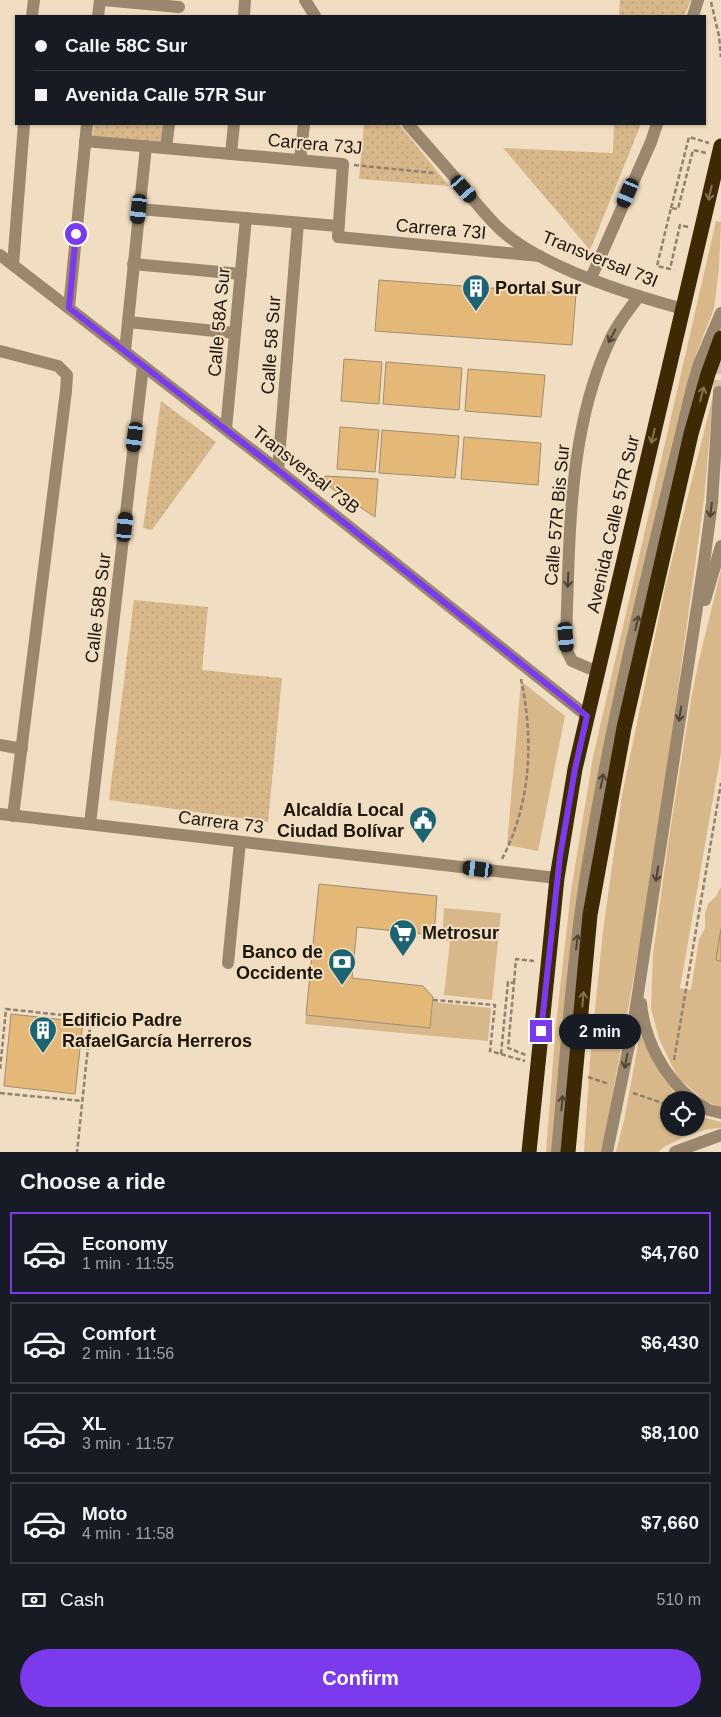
<!DOCTYPE html>
<meta charset="utf-8">
<style>
body{margin:0;font-family:Arial,sans-serif;background:#20242c;color:#f1f3f6;height:100vh;display:flex;flex-direction:column;font-size:19px;white-space:nowrap}
*{box-sizing:border-box;margin:0}
p{font-size:16px;color:#9ea1a6}
.icon{flex:none;width:28px;height:28px;fill:none;stroke:currentColor;stroke-width:2;stroke-linecap:round;stroke-linejoin:round}
.map{position:relative;height:1152px;overflow:hidden}
.sheet{display:flex;flex-direction:column;background:#171b24;flex:1}
.sheet>*{flex:none}
.banner{position:absolute;left:15px;top:15px;width:691px;height:110px;border-radius:0px;box-shadow:0 1px 4px #0004;display:grid;align-content:center;height:110px;padding:0 20px;background:#171b24}
.tools{position:absolute;left:660px;top:1091px;display:grid;gap:10px}
.tools a{display:grid;place-items:center;width:45px;height:45px;border-radius:50%;background:#171b24;box-shadow:0 1px 4px #0004;font-size:25px}
.end{position:absolute;width:22px;height:22px;margin:-11px;border:6px solid #7c3aed;background:#fff;box-shadow:0 0 0 2px #fff}
.from{border-radius:50%}
.bubble{position:absolute;height:35px;border-radius:18px;background:#171b24;box-shadow:0 1px 4px #0004;font-size:16px;font-weight:700;line-height:35px;text-align:center}
.car{position:absolute;width:15px;height:30px;margin:-15px -8px;border-radius:6px;box-shadow:0 0 4px 1px #0007;background:linear-gradient(#222 24%,#8ab4d8 0 40%,#222 0 76%,#8ab4d8 0 86%,#222 0)}
.banner b{display:flex;align-items:center;gap:18px;height:48px;font-size:19px}
.banner b+b{border-top:1px solid #363941}
.banner i{width:12px;height:12px;background:#f1f3f6}
ul{padding:0;list-style:none}
li{display:flex;align-items:center;gap:15px;height:82px;margin:0 10px 8px;padding:0 10px;border:2px solid #363941;border-radius:0px}
li div{flex:1}
li b{display:block;font-size:19px}
li em{font-style:normal;font-weight:700}
li.current{border-color:#7c3aed}
li>.icon{width:45px;height:45px;stroke-width:1.5}
h2{padding:0 20px;font-size:22px;line-height:60px}
.pay{display:flex;align-items:center;gap:12px;height:55px;padding:0 20px;font-size:19px}
.pay p{margin-inline-start:auto}
.cta{display:flex;gap:10px;margin-top:auto;padding:10px 20px}
.cta a{flex:1;height:58px;border-radius:30px;background:#7c3aed;color:#fff;font-size:20px;font-weight:700;line-height:58px;text-align:center}
.map>svg:first-child{display:block}
.grass{fill:#d8b88b}
.park{fill:url(#park-dots)}
.building{fill:#e4b877;stroke:#9f8d73}
.lines{fill:none;stroke-linecap:round;stroke-linejoin:round}
.minor-tunnel{stroke:#d1bfa6;stroke-width:12;stroke-dasharray:12 6;stroke-linecap:butt}
.path{stroke:#90826e;stroke-width:2.5;stroke-dasharray:5 2.5;stroke-linecap:butt}
.minor{stroke:#9a876d;stroke-width:12}
.highway{stroke:#3e2905;stroke-width:15}
.oneway{stroke:#867150}
.oneway2{stroke:#4f4333}
.route{stroke:#7c3aed;stroke-width:6}
.labels{text-anchor:middle;dominant-baseline:central;stroke-width:4;stroke-linejoin:round;paint-order:stroke}
.street-label{font-size:18px;fill:#1d160c;stroke:#f1ddc1}
.poi-label{font-size:18px;font-weight:bold;fill:#1d160c;stroke:#f1ddc1;text-anchor:start}
</style>
<div class="map">
<svg width="721" height="1152" viewBox="0 0 721 1152">
<defs>
<pattern id="park-dots" width="8" height="8" patternUnits="userSpaceOnUse" patternTransform="scale(1.25)"><rect width="8" height="8" fill="#d8b88b"/><path d="M2 2h.1M6 6h.1" fill="none" stroke="#b99d77" stroke-width="1.8" stroke-linecap="round"/></pattern>
</defs>
<rect width="100%" height="100%" fill="#f1ddc1"/>
<g class="grass">
<polygon points="716,221 721,222 719,268 714,309 696,354 675,440 554,1152 546,1152 556,1024 571,891 593,757"/>
<polygon points="713,396 704,500 669,755 646,909 605,1137 601,1152 584,1152 590,1060 603,931 622,795 665,588"/>
<polygon points="721,570 721,753 680,988 691,990 699,939 705,928 705,914 708,904 716,896 721,887 721,929 716,960 721,961 721,1108 704,1100 678,1078 659,1039 651,1008 653,954 668,844 691,699 699,660"/>
<polygon points="521,681 565,716 538,851 507,845"/>
<polygon points="444,908 501,913 492,1000 444,995 450,941 442,940"/>
<polygon points="433,1002 491,1008 488,1041 305,1024 306,1015 430,1028"/>
<polygon points="640,1034 660,1074 680,1100 669,1100 669,1128 696,1128 696,1112 702,1117 721,1122 721,1128 708,1129 688,1135 664,1147 658,1152 616,1152 624,1121"/>
</g>
<g class="park">
<polygon points="620,0 691,0 684,16 619,16"/>
<polygon points="94,124 163,124 161,143 93,136"/>
<polygon points="364,124 399,124 449,186 359,179"/>
<polygon points="614,124 641,124 590,250 503,148 613,153"/>
<polygon points="161,401 216,442 152,530 143,528"/>
<polygon points="134,600 208,607 202,670 282,678 268,822 109,800"/>
</g>
<g class="building">
<polygon points="379,280 576,294 572,345 375,331"/>
<polygon points="344,359 382,362 379,404 341,401"/>
<polygon points="386,362 462,368 459,410 383,404"/>
<polygon points="468,369 545,375 541,417 465,411"/>
<polygon points="340,427 379,430 375,472 337,469"/>
<polygon points="382,430 459,436 455,478 379,473"/>
<polygon points="464,437 541,443 538,485 461,479"/>
<polygon points="325,476 378,479 375,517 324,483"/>
<polygon points="319,884 437,896 434,935 357,927 352,978 423,986 433,997 430,1028 306,1015"/>
<polygon points="721,929 721,961 716,960"/>
<polygon points="721,929 721,961 716,960"/>
<polygon points="11,1014 83,1022 75,1094 4,1086"/>
</g>
<g class="lines">
<polyline class="minor-tunnel" points="719,392 721,355"/>
<g class="path">
<polyline points="711,2 719,36 721,57"/>
<polyline points="354,165 434,173"/>
<polyline points="671,208 689,137 709,143"/>
<polyline points="688,227 680,225 670,269 657,266 671,208 678,209 693,150 706,153"/>
<path d="M502,859c29,-56 32,-118 19,-180"/>
<polyline points="514,983 516,959 534,961"/>
<polyline points="433,1000 495,1005 490,1051 525,1061"/>
<polyline points="501,1054 508,982 514,983 508,1048 526,1055"/>
<polyline points="674,1060 721,783"/>
<polyline points="0,1069 6,1009 91,1018 77,1152"/>
<polyline points="588,1077 609,1084"/>
<polyline points="0,1093 82,1101"/>
<polyline points="633,1093 668,1105"/>
<polyline points="667,1105 669,1095"/>
</g>
<g class="minor">
<polyline points="103,0 179,7"/>
<polyline points="305,0 315,16"/>
<polyline points="32,16 34,0"/>
<polyline points="98,16 100,0"/>
<polyline points="244,16 245,0"/>
<polyline points="693,16 698,0"/>
<path d="M408,124c18,21 37,42 55,63 12,15 24,30 38,43 42,38 127,64 182,79"/>
<polyline points="85,141 343,164 338,237 540,256"/>
<polyline points="166,148 169,124"/>
<polyline points="231,154 234,124"/>
<polyline points="300,160 304,124"/>
<polyline points="139,209 338,226"/>
<polyline points="0,255 278,470 587,716"/>
<polyline points="133,264 241,274"/>
<polyline points="13,265 24,124"/>
<polyline points="591,278 651,142 657,124"/>
<polyline points="69,308 87,124"/>
<polyline points="128,322 235,333"/>
<polyline points="0,351 58,366 67,375 66,391 13,816"/>
<polyline points="125,351 146,146"/>
<polyline points="226,429 246,218"/>
<polyline points="278,470 298,223"/>
<polyline points="705,600 721,546"/>
<path d="M598,672l-26,-11 -5,-10 -1,-14c4,-97 1,-206 44,-297 7,-16 19,-30 29,-44"/>
<polyline points="0,745 22,749"/>
<polyline points="0,814 557,878"/>
<polyline points="90,824 143,366"/>
<polyline points="228,963 240,842"/>
<path d="M641,1003c3,36 23,75 52,97"/>
<polyline points="696,1102 709,1110 721,1113"/>
<path d="M557,1152c9,-96 15,-193 31,-289 26,-161 67,-320 105,-479l6,-20 22,-51"/>
<polyline points="607,1152 633,1026 705,555 712,503 719,392"/>
<polyline points="675,1152 721,1135"/>
</g>
<g class="highway">
<polyline points="529,1152 557,878 575,769 721,146"/>
<polyline points="568,1152 590,915 624,728 691,434 708,374 721,338"/>
</g>
</g>
<defs><path id="oneway-shaft" d="M-6 0H5M1.5-3L5.5 0L1.5 3" fill="none" stroke-width="1.6" stroke-linecap="round" stroke-linejoin="round" transform="scale(1.25)"/></defs>
<g class="oneway">
<use href="#oneway-shaft" transform="translate(710 193) rotate(103)"/>
<use href="#oneway-shaft" transform="translate(702 394) rotate(-75)"/>
<use href="#oneway-shaft" transform="translate(653 436) rotate(103)"/>
<use href="#oneway-shaft" transform="translate(583 999) rotate(-85)"/>
</g>
<g class="oneway2">
<use href="#oneway-shaft" transform="translate(612 336) rotate(118)"/>
<use href="#oneway-shaft" transform="translate(711 510) rotate(97)"/>
<use href="#oneway-shaft" transform="translate(568 580) rotate(92)"/>
<use href="#oneway-shaft" transform="translate(637 623) rotate(-77)"/>
<use href="#oneway-shaft" transform="translate(680 714) rotate(99)"/>
<use href="#oneway-shaft" transform="translate(602 781) rotate(-78)"/>
<use href="#oneway-shaft" transform="translate(657 874) rotate(99)"/>
<use href="#oneway-shaft" transform="translate(577 942) rotate(-83)"/>
<use href="#oneway-shaft" transform="translate(626 1061) rotate(101)"/>
<use href="#oneway-shaft" transform="translate(562 1103) rotate(-85)"/>
</g>
<g class="lines">
<polyline class="route" points="76,234 69,308 278,470 587,716 575,769 560,856 541,1031"/>
</g>
<defs>
<g id="building-pin" transform="scale(1.4375)"><path d="M0 17L-7.5 6A9.5 9.5 0 1 1 7.5 6Z" fill="#1d6473" stroke="#f1ddc1"/><path d="M-4-6H4V6H1V3H-1V6H-4ZM-2.5-4.3h1.7v1.8h-1.7ZM.8-4.3h1.7v1.8H.8ZM-2.5-1h1.7V.8h-1.7ZM.8-1h1.7V.8H.8Z" fill="#fff"/></g>
<g id="civic-pin" transform="scale(1.4375)"><path d="M0 17L-7.5 6A9.5 9.5 0 1 1 7.5 6Z" fill="#1d6473" stroke="#f1ddc1"/><path d="M-.6-6.5H3V-4.5H.6V-3L4-1V1h2V6H-6V1h2V-1L-.6-3ZM-1.2 2.5V6h2.4V2.5Z" fill="#fff"/></g>
<g id="supermarket-pin" transform="scale(1.4375)"><path d="M0 17L-7.5 6A9.5 9.5 0 1 1 7.5 6Z" fill="#1d6473" stroke="#f1ddc1"/><path d="M-6-5.5h2.5l.6 2H6L4.5 2H-2.5L-4.4-4H-6ZM-1.5 3.2a1.3 1.3 0 1 0 .1 0ZM3 3.2a1.3 1.3 0 1 0 .1 0Z" fill="#fff"/></g>
<g id="bank-pin" transform="scale(1.4375)"><path d="M0 17L-7.5 6A9.5 9.5 0 1 1 7.5 6Z" fill="#1d6473" stroke="#f1ddc1"/><path d="M-6-4H6V4H-6ZM0-2.3a2.3 2.3 0 1 0 0 4.6a2.3 2.3 0 1 0 0-4.6Z" fill="#fff"/></g>
</defs>
<g fill-rule="evenodd">
<use href="#building-pin" x="476" y="288"/>
<use href="#civic-pin" x="423" y="820"/>
<use href="#supermarket-pin" x="403" y="933"/>
<use href="#bank-pin" x="342" y="962"/>
<use href="#building-pin" x="43" y="1030"/>
</g>
<g class="labels">
<g class="street-label">
<text transform="translate(315 144) rotate(5)">Carrera 73J</text>
<text transform="translate(441 229) rotate(5)">Carrera 73I</text>
<text transform="translate(600 259) rotate(22)">Transversal 73I</text>
<text transform="translate(219 322) rotate(-85)">Calle 58A Sur</text>
<text transform="translate(271 345) rotate(-86)">Calle 58 Sur</text>
<text transform="translate(306 470) rotate(38)">Transversal 73B</text>
<text transform="translate(557 515) rotate(-85)">Calle 57R Bis Sur</text>
<text transform="translate(613 524) rotate(-77)">Avenida Calle 57R Sur</text>
<text transform="translate(98 608) rotate(-83)">Calle 58B Sur</text>
<text transform="translate(221 822) rotate(7)">Carrera 73</text>
</g>
<g class="poi-label">
<text x="495" y="288">Portal Sur</text>
<text x="404" y="810" text-anchor="end">Alcaldía Local<tspan x="404" dy="21">Ciudad Bolívar</tspan></text>
<text x="422" y="933">Metrosur</text>
<text x="323" y="952" text-anchor="end">Banco de<tspan x="323" dy="21">Occidente</tspan></text>
<text x="62" y="1020">Edificio Padre<tspan x="62" dy="21">RafaelGarcía Herreros</tspan></text>
</g>
</g>
</svg>
<div class="tools">
<a><svg class="icon" aria-label="locate" viewBox="0 0 24 24"><circle cx="12" cy="12" r="6"/><path d="M12 2v4M12 18v4M2 12h4M18 12h4"/></svg></a>
</div>
<i class="end from" style="left:76px;top:234px"></i>
<i class="end" style="left:541px;top:1031px"></i>
<div class="bubble" style="left:559px;top:1014px;width:82px">2 min</div>
<i class="car" style="left:464px;top:189px;rotate:139deg"></i>
<i class="car" style="left:628px;top:193px;rotate:203deg"></i>
<i class="car" style="left:139px;top:209px;rotate:186deg"></i>
<i class="car" style="left:135px;top:437px;rotate:187deg"></i>
<i class="car" style="left:125px;top:527px;rotate:6deg"></i>
<i class="car" style="left:566px;top:637px;rotate:175deg"></i>
<i class="car" style="left:478px;top:869px;rotate:277deg"></i>
<div class="banner">
<b><i class="from"></i>Calle 58C Sur</b>
<b><i></i>Avenida Calle 57R Sur</b>
</div>
</div>
<section class="sheet">
<h2>Choose a ride</h2>
<ul>
<li class="current"><svg class="icon" aria-label="car" viewBox="0 0 24 24"><path d="M5 17H2v-5l4-1 3-4h7l3 4 3 1v5h-3M9 17h6M6 11h13"/><circle cx="7" cy="17" r="2"/><circle cx="17" cy="17" r="2"/></svg><div><b>Economy</b><p>1 min · 11:55</p></div><em>$4,760</em></li>
<li><svg class="icon" aria-label="car" viewBox="0 0 24 24"><path d="M5 17H2v-5l4-1 3-4h7l3 4 3 1v5h-3M9 17h6M6 11h13"/><circle cx="7" cy="17" r="2"/><circle cx="17" cy="17" r="2"/></svg><div><b>Comfort</b><p>2 min · 11:56</p></div><em>$6,430</em></li>
<li><svg class="icon" aria-label="car" viewBox="0 0 24 24"><path d="M5 17H2v-5l4-1 3-4h7l3 4 3 1v5h-3M9 17h6M6 11h13"/><circle cx="7" cy="17" r="2"/><circle cx="17" cy="17" r="2"/></svg><div><b>XL</b><p>3 min · 11:57</p></div><em>$8,100</em></li>
<li><svg class="icon" aria-label="car" viewBox="0 0 24 24"><path d="M5 17H2v-5l4-1 3-4h7l3 4 3 1v5h-3M9 17h6M6 11h13"/><circle cx="7" cy="17" r="2"/><circle cx="17" cy="17" r="2"/></svg><div><b>Moto</b><p>4 min · 11:58</p></div><em>$7,660</em></li>
</ul>
<div class="pay"><svg class="icon" aria-label="cash" viewBox="0 0 24 24"><path d="M3 7h18v10H3z"/><circle cx="12" cy="12" r="2"/></svg>Cash<p>510 m</p></div>
<div class="cta"><a>Confirm</a></div>
</section>
